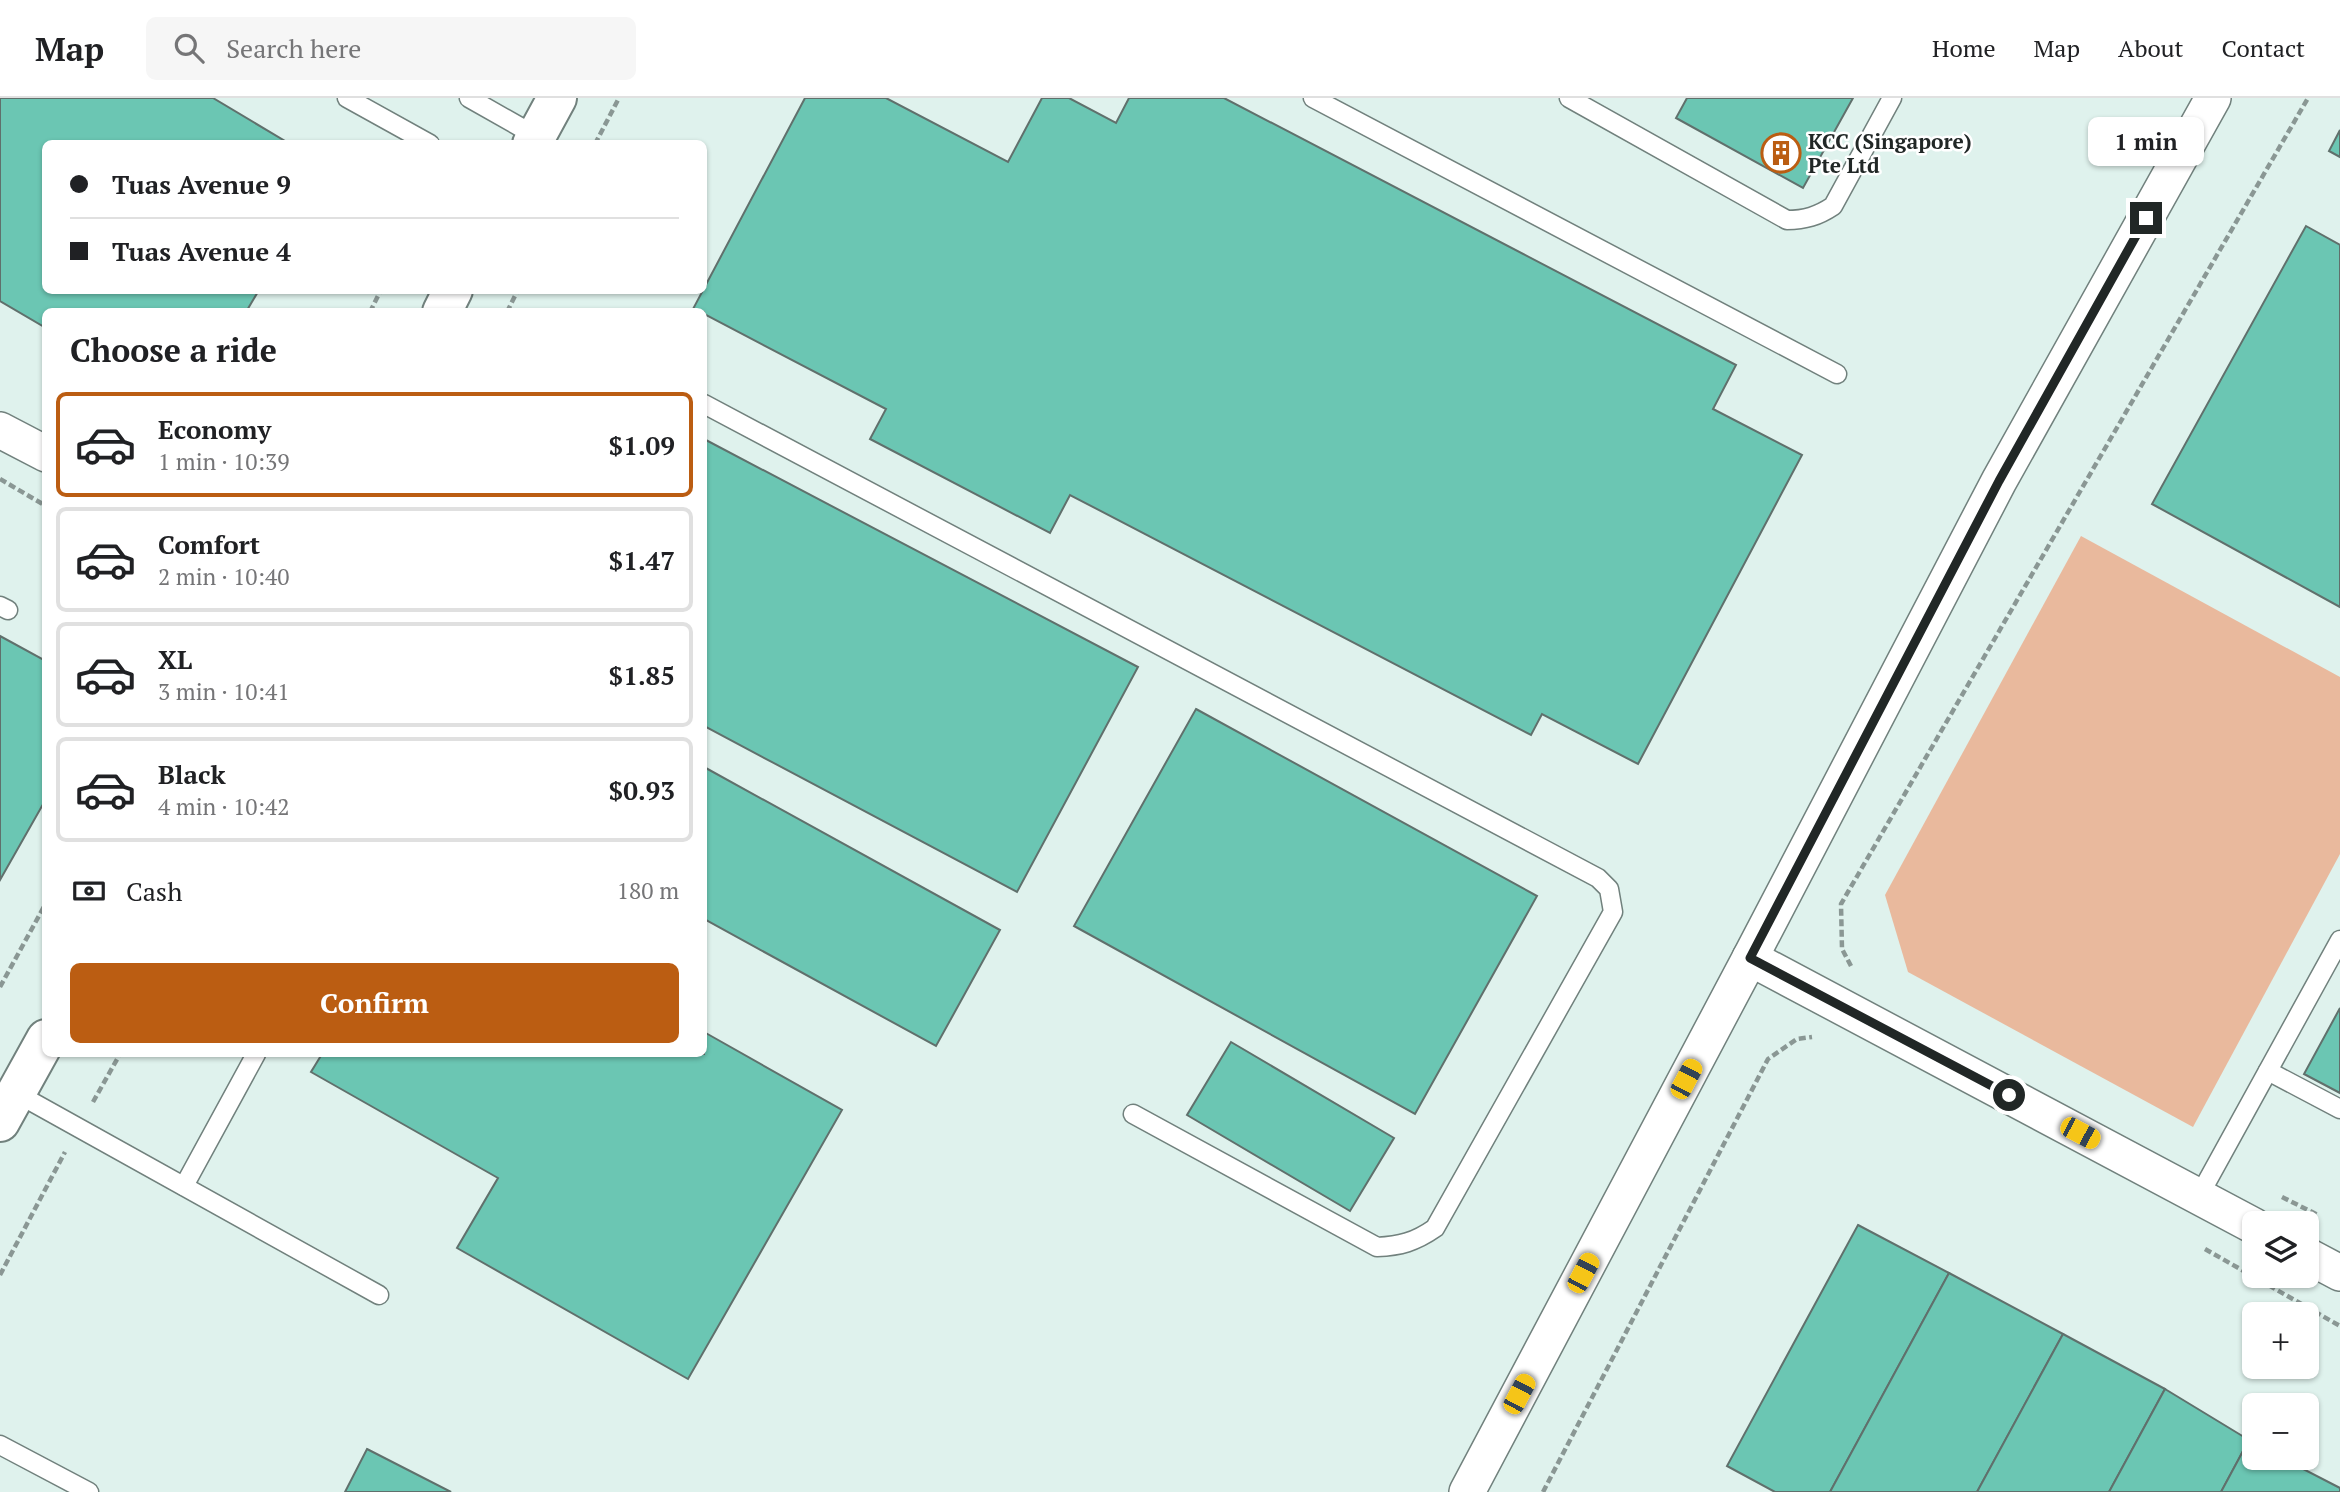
<!DOCTYPE html>
<meta charset="utf-8">
<style>
body{margin:0;font-family:"PT Serif",serif;background:#f6f6f6;color:#202124;height:100vh;display:flex;flex-direction:column;font-size:26px;white-space:nowrap}
*{box-sizing:border-box;margin:0}
p{font-size:23px;color:#757577}
.icon{flex:none;width:38px;height:38px;fill:none;stroke:currentColor;stroke-width:2;stroke-linecap:round;stroke-linejoin:round}
.map{position:relative;flex:1;overflow:hidden}
.sheet{position:absolute;left:42px;top:210px;width:665px;height:749px;display:flex;flex-direction:column;background:#fff;border-radius:10px;box-shadow:0 2px 5px #0004}
.sheet>*{flex:none}
.top-card{position:absolute;left:42px;top:42px;width:665px;height:154px;border-radius:10px;box-shadow:0 2px 5px #0004;display:grid;align-content:center;height:154px;padding:0 28px;background:#fff}
.buttons{position:absolute;left:2242px;top:1113px;display:grid;gap:14px}
.buttons a{display:grid;place-items:center;width:77px;height:77px;border-radius:10px;background:#fff;box-shadow:0 2px 5px #0004;font-size:35px}
.end{position:absolute;width:32px;height:32px;margin:-16px;border:9px solid #212726;background:#fff;box-shadow:0 0 0 4px #fff}
.from{border-radius:50%}
.bubble{position:absolute;height:49px;border-radius:10px;background:#fff;box-shadow:0 2px 5px #0004;font-size:23px;font-weight:700;line-height:49px;text-align:center}
.car{position:absolute;width:21px;height:42px;margin:-21px -10px;border-radius:9px;box-shadow:0 0 5px 2px #0007;background:linear-gradient(#f5c518 24%,#345 0 40%,#f5c518 0 76%,#345 0 86%,#f5c518 0)}
.top-card b{display:flex;align-items:center;gap:24px;height:66px;font-size:26px}
.top-card b+b{border-top:2px solid #e0e0e0}
.top-card i{width:18px;height:18px;background:#202124}
ul{padding:0;list-style:none}
li{display:flex;align-items:center;gap:21px;height:105px;margin:0 14px 10px;padding:0 14px;border:4px solid #e0e0e0;border-radius:10px}
li div{flex:1}
li b{display:block;font-size:26px}
li em{font-style:normal;font-weight:700}
li.selected{border-color:#bb5d12}
li>.icon{width:63px;height:63px;stroke-width:1.5}
h2{padding:0 28px;font-size:32px;line-height:84px}
.pay{display:flex;align-items:center;gap:18px;height:77px;padding:0 28px;font-size:26px}
.pay p{margin-inline-start:auto}
.action{display:flex;gap:14px;margin-top:auto;padding:14px 28px}
.action a{flex:1;height:80px;border-radius:10px;background:#bb5d12;color:#fff;font-size:28px;font-weight:700;line-height:80px;text-align:center}
header{display:flex;align-items:center;gap:42px;box-sizing:border-box;height:98px;padding:0 35px;background:#fff;border-bottom:2px solid #e0e0e0}
header strong{font-size:33px}
nav{display:flex;gap:38px;margin-inline-start:auto;font-size:24px}
.search{width:490px;height:63px;background:#f6f6f6;display:flex;align-items:center;gap:18px;box-sizing:border-box;padding:0 24px;border-radius:10px;color:#757577;font-size:26px}
.map>svg:first-child{display:block}
.green{fill:#e9b99d}
.building{fill:#6bc6b3;stroke:#60706c;stroke-width:2}
.lines{fill:none;stroke-linecap:round;stroke-linejoin:round}
.lane-casing{stroke:#71817d;stroke-width:21}
.street-casing{stroke:#71817d;stroke-width:38}
.secondary-casing{stroke:#71817d;stroke-width:42}
.path{stroke:#8a9794;stroke-width:4.5;stroke-dasharray:7 3.5;stroke-linecap:butt}
.lane{stroke:#fff;stroke-width:18}
.street{stroke:#fff;stroke-width:35}
.secondary{stroke:#fff;stroke-width:38}
.route{stroke:#212726;stroke-width:9}
.labels{text-anchor:middle;dominant-baseline:central;stroke-width:5;stroke-linejoin:round;paint-order:stroke}
.poi-label{font-size:21px;font-weight:bold;fill:#212726;stroke:#fff;text-anchor:start}
</style>
<header>
<strong>Map</strong>
<div class="search"><svg class="icon" aria-label="search" viewBox="0 0 24 24"><circle cx="10" cy="10" r="6"/><path d="M15 15l6 6"/></svg>Search here</div>
<nav><a>Home</a><a>Map</a><a>About</a><a>Contact</a></nav>
</header>
<div class="map">
<svg width="2340" height="1394" viewBox="0 0 2340 1394">
<rect width="100%" height="100%" fill="#dff2ed"/>
<polygon class="green" points="2081,438 2340,579 2340,756 2193,1029 1908,874 1885,797"/>
<g class="building">
<polygon points="0,0 213,0 290,46 46,46 46,192 259,192 246,214 46,214 46,230 0,203"/>
<polygon points="805,0 886,0 1008,64 1042,0 1069,0 1116,25 1129,0 1224,0 1736,267 1713,311 1802,357 1638,666 1542,616 1531,637 1070,397 1050,435 870,341 886,311 704,216 704,214 693,211"/>
<polygon points="1687,0 1853,0 1803,90 1676,20"/>
<polygon points="2340,32 2340,59 2329,53"/>
<polygon points="2306,128 2340,147 2340,509 2152,406"/>
<polygon points="704,341 1138,569 1017,794 704,628"/>
<polygon points="0,538 46,563 46,701 0,782"/>
<polygon points="1196,611 1537,798 1415,1016 1074,828"/>
<polygon points="704,669 1000,832 936,948 704,821"/>
<polygon points="2340,910 2340,995 2304,976"/>
<polygon points="704,934 842,1012 688,1281 457,1150 498,1080 311,974 322,956 704,956"/>
<polygon points="1231,944 1394,1040 1350,1113 1187,1017"/>
<polygon points="1858,1127 1949,1175 1830,1394 1775,1394 1727,1368"/>
<polygon points="1949,1175 2063,1236 1977,1394 1830,1394"/>
<polygon points="2063,1236 2165,1291 2109,1394 1977,1394"/>
<polygon points="2165,1291 2249,1342 2221,1394 2109,1394"/>
<polygon points="2249,1342 2254,1345 2254,1360 2282,1360 2340,1390 2340,1394 2221,1394"/>
<polygon points="367,1351 451,1394 345,1394"/>
</g>
<g class="lines">
<g class="lane-casing">
<g id="lane">
<polyline points="347,0 430,46"/>
<polyline points="469,0 536,38"/>
<polyline points="1313,0 1837,276"/>
<path d="M1569,0l218,122c18,0 31,-4 46,-14l59,-108"/>
<path d="M704,306l894,474 11,11 4,23 -178,316c-20,14 -35,18 -58,19l-244,-133"/>
<polyline points="0,508 8,512"/>
<polyline points="2268,973 2340,1011"/>
<polyline points="16,995 379,1197"/>
<polyline points="184,1088 256,956"/>
<polyline points="2199,1098 2340,842"/>
<polyline points="0,1347 89,1394"/>
</g>
</g>
<g class="street-casing">
<g id="street">
<polyline points="0,332 46,356"/>
<polyline points="1750,860 2254,1128"/>
<polyline points="2306,1157 2340,1175"/>
<polyline points="1467,1394 1750,860 1999,383 2213,0"/>
</g>
</g>
<g class="secondary-casing">
<g id="secondary">
<polyline points="532,46 557,0"/>
<polyline points="442,214 453,192"/>
<polyline points="0,1024 46,941"/>
</g>
</g>
<g class="path">
<polyline points="595,46 619,0"/>
<polyline points="370,214 381,192"/>
<polyline points="507,214 518,192"/>
<polyline points="0,381 46,408"/>
<polyline points="1851,868 1842,851 1841,806 2308,0"/>
<polyline points="0,889 46,805"/>
<polyline points="93,1004 120,956"/>
<polyline points="2282,1099 2318,1117"/>
<polyline points="2205,1151 2340,1228"/>
<polyline points="0,1177 65,1054"/>
<polyline points="1543,1394 1768,961 1797,941 1812,939"/>
</g>
<use href="#lane" class="lane"/>
<use href="#street" class="street"/>
<use href="#secondary" class="secondary"/>
</g>
<g class="lines">
<polyline class="route" points="2009,997 1750,860 1999,383 2146,120"/>
</g>
<defs>
<g id="building-ring" transform="scale(2.0125)"><circle r="9.5" fill="#fff" stroke="#bb5d12" stroke-width="1.5"/><path d="M-4-6H4V6H1V3H-1V6H-4ZM-2.5-4.3h1.7v1.8h-1.7ZM.8-4.3h1.7v1.8H.8ZM-2.5-1h1.7V.8h-1.7ZM.8-1h1.7V.8H.8Z" fill="#bb5d12"/></g>
</defs>
<g fill-rule="evenodd">
<use href="#building-ring" x="1781" y="55"/>
</g>
<g class="labels">
<g class="poi-label">
<text x="1808" y="43">KCC (Singapore)<tspan x="1808" dy="24">Pte Ltd</tspan></text>
</g>
</g>
</svg>
<div class="buttons">
<a><svg class="icon" aria-label="layers" viewBox="0 0 24 24"><path d="M12 4l9 5-9 5-9-5zM3 14l9 5 9-5"/></svg></a>
<a>+</a>
<a>−</a>
</div>
<i class="end from" style="left:2009px;top:997px"></i>
<i class="end" style="left:2146px;top:120px"></i>
<div class="bubble" style="left:2088px;top:19px;width:116px">1 min</div>
<i class="car" style="left:1686px;top:981px;rotate:28deg"></i>
<i class="car" style="left:2080px;top:1035px;rotate:118deg"></i>
<i class="car" style="left:1583px;top:1175px;rotate:28deg"></i>
<i class="car" style="left:1519px;top:1296px;rotate:28deg"></i>
<div class="top-card">
<b><i class="from"></i>Tuas Avenue 9</b>
<b><i></i>Tuas Avenue 4</b>
</div>
<section class="sheet">
<h2>Choose a ride</h2>
<ul>
<li class="selected"><svg class="icon" aria-label="car" viewBox="0 0 24 24"><path d="M5 17H2v-5l4-1 3-4h7l3 4 3 1v5h-3M9 17h6M6 11h13"/><circle cx="7" cy="17" r="2"/><circle cx="17" cy="17" r="2"/></svg><div><b>Economy</b><p>1 min · 10:39</p></div><em>$1.09</em></li>
<li><svg class="icon" aria-label="car" viewBox="0 0 24 24"><path d="M5 17H2v-5l4-1 3-4h7l3 4 3 1v5h-3M9 17h6M6 11h13"/><circle cx="7" cy="17" r="2"/><circle cx="17" cy="17" r="2"/></svg><div><b>Comfort</b><p>2 min · 10:40</p></div><em>$1.47</em></li>
<li><svg class="icon" aria-label="car" viewBox="0 0 24 24"><path d="M5 17H2v-5l4-1 3-4h7l3 4 3 1v5h-3M9 17h6M6 11h13"/><circle cx="7" cy="17" r="2"/><circle cx="17" cy="17" r="2"/></svg><div><b>XL</b><p>3 min · 10:41</p></div><em>$1.85</em></li>
<li><svg class="icon" aria-label="car" viewBox="0 0 24 24"><path d="M5 17H2v-5l4-1 3-4h7l3 4 3 1v5h-3M9 17h6M6 11h13"/><circle cx="7" cy="17" r="2"/><circle cx="17" cy="17" r="2"/></svg><div><b>Black</b><p>4 min · 10:42</p></div><em>$0.93</em></li>
</ul>
<div class="pay"><svg class="icon" aria-label="cash" viewBox="0 0 24 24"><path d="M3 7h18v10H3z"/><circle cx="12" cy="12" r="2"/></svg>Cash<p>180 m</p></div>
<div class="action"><a>Confirm</a></div>
</section>
</div>
